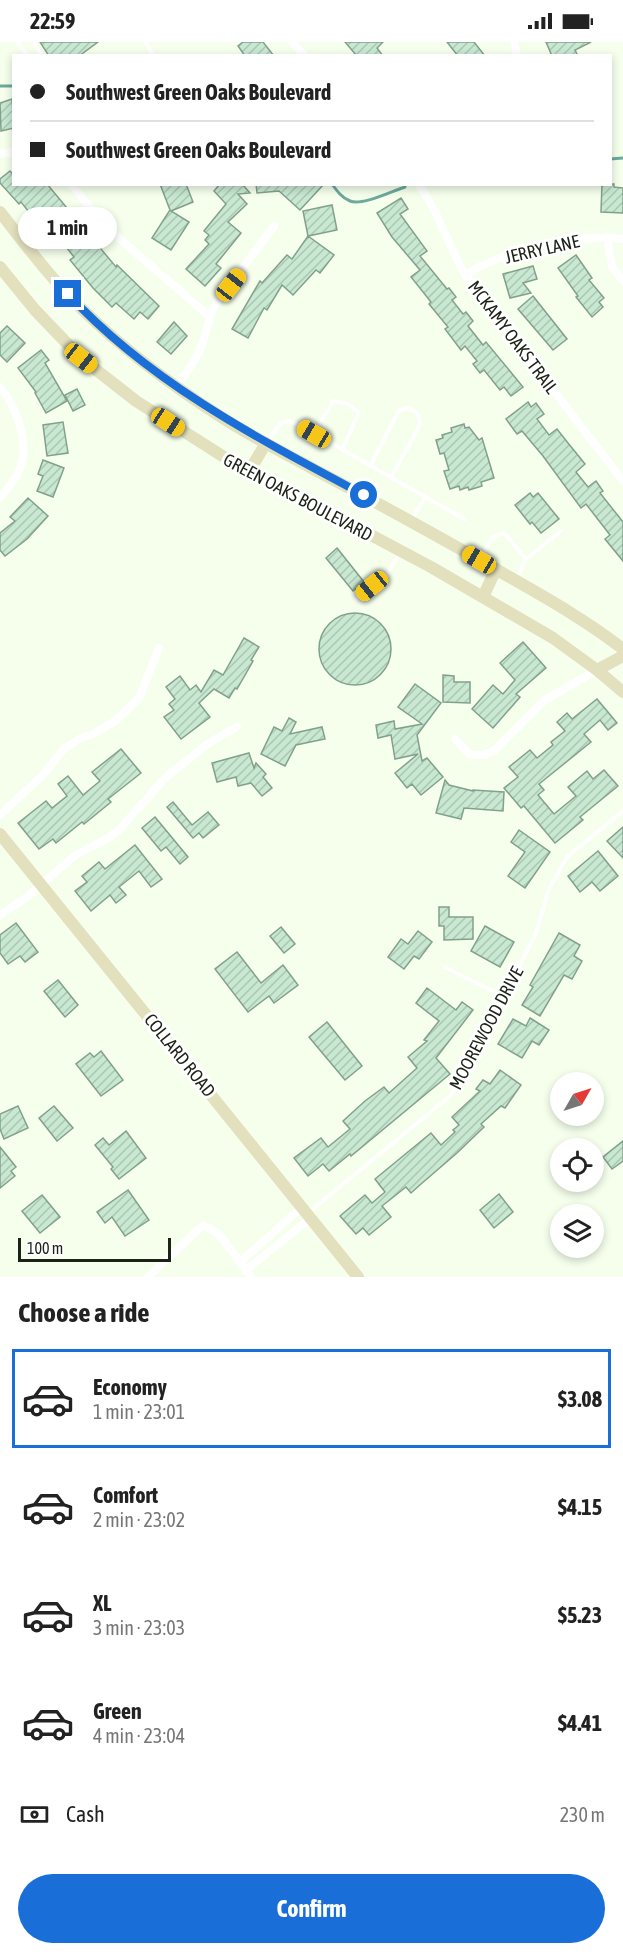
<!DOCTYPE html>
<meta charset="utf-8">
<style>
body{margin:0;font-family:"Asap Condensed",sans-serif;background:#f6f6f6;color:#222;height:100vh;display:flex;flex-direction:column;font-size:22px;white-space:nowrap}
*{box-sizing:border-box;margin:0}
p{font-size:20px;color:#767676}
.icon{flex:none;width:33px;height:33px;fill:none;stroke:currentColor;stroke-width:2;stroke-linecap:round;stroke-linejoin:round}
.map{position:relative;height:1235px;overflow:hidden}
.drawer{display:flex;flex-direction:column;background:#fff;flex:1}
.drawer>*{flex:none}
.guide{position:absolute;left:12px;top:12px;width:600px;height:132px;border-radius:0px;box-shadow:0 3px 9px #0003;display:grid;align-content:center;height:132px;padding:0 18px;background:#fff}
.needle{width:39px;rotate:51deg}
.tools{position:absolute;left:550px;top:1030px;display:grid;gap:12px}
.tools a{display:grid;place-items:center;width:54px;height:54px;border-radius:50%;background:#fff;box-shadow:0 3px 9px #0003;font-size:30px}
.scale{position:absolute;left:18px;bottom:15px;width:153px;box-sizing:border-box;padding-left:6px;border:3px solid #1c2217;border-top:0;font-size:16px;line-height:21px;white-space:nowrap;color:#1c2217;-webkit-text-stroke:4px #fff;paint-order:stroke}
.end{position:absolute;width:27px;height:27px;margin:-14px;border:8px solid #196ed7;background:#fff;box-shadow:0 0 0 3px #fff}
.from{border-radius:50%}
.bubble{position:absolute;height:42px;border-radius:21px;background:#fff;box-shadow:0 3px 9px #0003;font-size:20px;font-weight:700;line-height:42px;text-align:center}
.car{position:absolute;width:18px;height:36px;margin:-18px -9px;border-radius:8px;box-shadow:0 0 4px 2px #0007;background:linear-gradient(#f5c518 24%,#345 0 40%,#f5c518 0 76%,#345 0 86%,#f5c518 0)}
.guide b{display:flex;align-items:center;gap:21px;height:57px;font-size:22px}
.guide b+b{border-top:2px solid #e0e0e0}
.guide i{width:15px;height:15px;background:#222}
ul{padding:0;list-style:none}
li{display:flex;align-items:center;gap:18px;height:99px;margin:0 12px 9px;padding:0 6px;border:3px solid transparent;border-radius:0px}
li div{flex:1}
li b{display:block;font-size:22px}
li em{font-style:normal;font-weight:700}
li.selected{border-color:#196ed7}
li>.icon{width:54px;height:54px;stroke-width:1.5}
h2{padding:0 18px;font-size:27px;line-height:72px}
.pay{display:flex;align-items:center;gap:15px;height:66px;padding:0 18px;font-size:22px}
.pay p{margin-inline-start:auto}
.action{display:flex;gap:12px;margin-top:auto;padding:12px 18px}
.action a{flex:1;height:69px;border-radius:36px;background:#196ed7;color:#fff;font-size:24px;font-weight:700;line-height:69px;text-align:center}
.status{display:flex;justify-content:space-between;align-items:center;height:42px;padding:0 30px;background:#fff;direction:ltr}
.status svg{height:16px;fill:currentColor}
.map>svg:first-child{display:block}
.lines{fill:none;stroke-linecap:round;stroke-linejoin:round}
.stream{stroke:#6caa9e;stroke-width:3}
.building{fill:url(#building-hatch);stroke:#82a18c;stroke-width:1.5}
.lane{stroke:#fff;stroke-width:4}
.street{stroke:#fff;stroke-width:8}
.secondary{stroke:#e2e0bd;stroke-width:12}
.route{stroke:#196ed7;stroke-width:8}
.labels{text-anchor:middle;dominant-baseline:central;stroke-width:6;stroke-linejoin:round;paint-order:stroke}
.street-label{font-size:18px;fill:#1c2217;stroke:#fff}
</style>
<div class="status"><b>22:59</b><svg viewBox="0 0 49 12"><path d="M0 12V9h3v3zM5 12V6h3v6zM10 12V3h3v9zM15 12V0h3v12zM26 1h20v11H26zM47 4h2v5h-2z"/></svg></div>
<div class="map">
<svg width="623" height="1235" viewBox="0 0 623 1235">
<defs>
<pattern id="building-hatch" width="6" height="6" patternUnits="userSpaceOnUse" patternTransform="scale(1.5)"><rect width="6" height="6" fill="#c8e8d2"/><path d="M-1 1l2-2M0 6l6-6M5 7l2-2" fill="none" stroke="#abc7b4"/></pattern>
</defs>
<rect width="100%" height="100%" fill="#f5ffec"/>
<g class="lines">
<g class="stream">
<polyline points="0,44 14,44"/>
<polyline points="610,117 623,116"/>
<path d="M332,142c5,7 10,14 18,17 12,5 42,-10 55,-14"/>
<polyline points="481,142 495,142"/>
</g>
</g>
<g class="building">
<polygon points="40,0 98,0 79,14 49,14"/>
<polygon points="243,0 263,0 274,14 245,14 238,4"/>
<polygon points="345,0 383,0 377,6 383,14 357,14"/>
<polygon points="447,0 474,0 485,14 458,14"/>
<polygon points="546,0 591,0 575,8 578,14 552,14"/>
<polygon points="12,57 14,86 1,89 0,61"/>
<polygon points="10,129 14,134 14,142 47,142 116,225 117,223 159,264 148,277 140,270 134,277 116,261 112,265 93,246 70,218 74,215 47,181 41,185 21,160 19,162 0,141 0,137"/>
<polygon points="160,142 186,142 193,160 171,169 189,180 171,208 152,196 170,168"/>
<polygon points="220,142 242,142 250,151 238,152 247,162 228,180 241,191 216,222 221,226 205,244 186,227 209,202 205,198 209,193 204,189 226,162 214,149"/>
<polygon points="256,142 324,142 300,168 279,149 257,151"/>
<polygon points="602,142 614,142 614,145 623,146 623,171 601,170"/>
<polygon points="401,156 408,167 400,172 427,209 420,214 447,247 449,246 456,255 452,258 463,272 466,270 473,279 468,284 483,303 486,300 523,345 511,354 504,345 500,348 484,328 480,331 473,322 477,319 465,304 461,308 445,287 448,285 429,262 431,260 411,235 420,228 392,195 377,171"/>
<polygon points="332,163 337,188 308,194 303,169"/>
<polygon points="308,194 334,213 320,231 316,228 293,253 282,243 267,268 264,266 248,296 232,287 260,239 262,241 287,213 292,217"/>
<polygon points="576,213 592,236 589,238 604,256 599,260 603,265 592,275 576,255 578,254 558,226"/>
<polygon points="533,224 537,237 523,241 531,251 510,256 503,232"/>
<polygon points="533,254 567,297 553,308 518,267"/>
<polygon points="174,280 187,294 171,312 157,300"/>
<polygon points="7,284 25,301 7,320 0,313 0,291"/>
<polygon points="41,308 49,318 45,321 67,359 46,371 35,351 36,350 18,326"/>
<polygon points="77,347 85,363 73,369 65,353"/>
<polygon points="528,360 531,365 536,361 544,372 537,377 549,393 557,387 568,401 585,422 576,430 588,445 596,439 603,449 600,451 623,480 623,519 605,497 610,493 586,462 581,466 543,414 522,389 517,392 506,377"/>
<polygon points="63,380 68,411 47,414 43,383"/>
<polygon points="464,382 465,386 469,385 479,398 482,396 494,436 481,440 482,444 469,448 468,445 460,448 459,444 450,447 444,429 449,428 444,411 440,412 436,398 443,396 442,393 452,390 451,386"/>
<polygon points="43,418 64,426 53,455 37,449 43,434 38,432"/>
<polygon points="530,451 533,455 538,451 559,477 541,491 532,480 530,482 515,463"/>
<polygon points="28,456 48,474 27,497 5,514 0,508 0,491 15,479 10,475"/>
<polygon points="337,506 364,540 353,549 326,516"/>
<circle cx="355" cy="607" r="36"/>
<polygon points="244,596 259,605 251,618 253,619 237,647 235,646 229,656 214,647 199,661 210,675 181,697 164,675 174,668 169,662 175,657 166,645 180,634 190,648 196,643 201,650 214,628 223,633"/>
<polygon points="523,600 546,626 516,652 520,655 493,686 472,667 493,643 503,652 515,638 500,621"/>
<polygon points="443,633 454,634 454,640 470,640 470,661 443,660"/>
<polygon points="415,642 441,661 417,693 422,719 427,716 443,735 421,753 412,742 407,746 395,731 418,712 395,717 391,693 378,696 376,683 394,679 395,687 422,682 398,665"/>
<polygon points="597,657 617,681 608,688 600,678 584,692 591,700 539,742 544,748 538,753 554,772 576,754 568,745 587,729 593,737 604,728 618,744 580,775 583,778 555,801 524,764 521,766 504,746 518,735 509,725 530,708 537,716 553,703 551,700 565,689 557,680 567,671 572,677"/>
<polygon points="289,676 296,680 290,692 322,685 325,697 296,703 285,724 261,712 274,685 282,689"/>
<polygon points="121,707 141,731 108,757 111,760 84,782 82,780 56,801 53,797 39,807 18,781 46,759 52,766 67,754 58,742 68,734 83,753 100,739 92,730"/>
<polygon points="249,711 254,726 256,721 266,732 263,735 272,746 262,754 251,741 238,744 236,735 217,740 212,721"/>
<polygon points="445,738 449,743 473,749 473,748 504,750 503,769 464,766 461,777 436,771"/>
<polygon points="173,760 192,783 208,770 219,783 203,796 199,791 193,796 167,765"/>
<polygon points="155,775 188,815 180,822 166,805 161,809 142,786"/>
<polygon points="623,785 623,816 607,799"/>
<polygon points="519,788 550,810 525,846 508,834 525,810 511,800"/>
<polygon points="135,803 162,837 151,845 139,829 119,845 126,853 116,861 110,853 91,869 75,849 87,840 82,834 99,820 105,827"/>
<polygon points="598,809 618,834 600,849 592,840 580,850 568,834"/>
<polygon points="439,865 449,865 449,875 473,875 473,897 444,898 444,884 439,884"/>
<polygon points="16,881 38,910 25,920 20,914 8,922 0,911 0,893"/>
<polygon points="485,884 514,900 500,925 471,909"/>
<polygon points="281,885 295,902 284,911 270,894"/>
<polygon points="418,889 432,900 419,917 414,914 404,927 388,915 401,897 408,902"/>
<polygon points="559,891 580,903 574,914 582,919 572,937 564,933 540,974 522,963 533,945 530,943"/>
<polygon points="237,910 261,941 283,923 298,943 274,961 269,954 248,970 215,927"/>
<polygon points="58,938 78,963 65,975 44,949"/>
<polygon points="427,946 456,968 462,960 473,968 436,1016 450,1032 351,1114 350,1112 329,1129 323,1122 308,1134 294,1116 321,1096 328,1105 350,1087 343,1079 365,1059 384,1045 389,1051 417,1026 408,1015 427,999 424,998 439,979 416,961"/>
<polygon points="530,976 549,988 539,1003 532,999 522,1016 498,1002 513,977 526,984"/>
<polygon points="327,980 362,1024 345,1038 309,995"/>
<polygon points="101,1009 123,1038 101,1054 76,1022 90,1011 94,1015"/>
<polygon points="500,1028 521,1043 505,1066 501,1064 481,1082 484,1085 457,1111 421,1142 411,1151 406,1145 382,1164 391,1175 369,1193 363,1186 356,1192 340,1174 365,1153 372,1161 385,1150 375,1137 431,1091 441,1103 455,1090 453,1088 459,1083 452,1075 480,1049 476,1047 483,1038 490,1042"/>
<polygon points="18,1064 28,1086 4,1097 0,1087 0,1072"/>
<polygon points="54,1064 73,1086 57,1099 39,1076"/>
<polygon points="126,1089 146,1116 119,1137 111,1127 113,1125 95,1103 103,1096 109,1103"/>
<polygon points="623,1099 623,1119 612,1127 603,1115"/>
<polygon points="0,1105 16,1125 11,1129 15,1134 0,1146"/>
<polygon points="128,1148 149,1178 125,1194 112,1175 105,1181 97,1170"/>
<polygon points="499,1152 513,1170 494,1186 480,1168"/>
<polygon points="42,1153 60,1175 40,1191 22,1169"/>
</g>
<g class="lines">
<g class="lane">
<polyline points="17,0 28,14"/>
<polyline points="34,0 42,14"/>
<polyline points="146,0 153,14"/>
<polyline points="314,392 333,359 348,362 358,370 358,373 342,408"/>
<polyline points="267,400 281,381 289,379 300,383 425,455 412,478"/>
<path d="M370,424l28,-54c11,-9 23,1 22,13l-29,53"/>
<polyline points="425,455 465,477"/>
<polyline points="481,515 493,495 502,491 506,493 526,517"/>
<polyline points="516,537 526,517 561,489"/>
<polyline points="356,557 388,531 400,511"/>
<polyline points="444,925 503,954"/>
<polyline points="308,1171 450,1054 470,1021 536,891 549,847 567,815 623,769"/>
</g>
<g class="street">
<polyline points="292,0 305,14"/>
<polyline points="514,0 517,14"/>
<polyline points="0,112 14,110"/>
<polyline points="71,142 106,185 209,274"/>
<path d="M418,142c21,28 30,61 47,91l158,206"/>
<polyline points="607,195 612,225 623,239"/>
<path d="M465,233c43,-26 108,-41 158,-36"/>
<path d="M176,344c10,-13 20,-25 26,-41 5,-14 7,-28 14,-42l58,-77"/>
<path d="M0,345c15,18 28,51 22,75 -3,13 -14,26 -22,36"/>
<polyline points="455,697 470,713 484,713 495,708 545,658 597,628"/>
<polyline points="0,773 42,734 63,708 80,696 91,693 115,679 139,656 159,606"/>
<polyline points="0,873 27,855 74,814 108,796 120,787 165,736 209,701 237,685"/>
<polyline points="240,1220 302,1165"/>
<polyline points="246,1228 311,1176"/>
<polyline points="148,1235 203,1183 219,1192 251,1235"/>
</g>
<g class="secondary">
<path d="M0,170c26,33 52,68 82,97 41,40 88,75 136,106 32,21 66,38 99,56 59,31 117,63 175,96 45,26 90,50 131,82"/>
<polyline points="0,225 35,268 81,316 136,359 224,415 431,525 553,596 597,628 623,650"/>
<polyline points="250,428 266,401"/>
<polyline points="483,555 496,527"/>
<polyline points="597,628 623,614"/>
<polyline points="0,792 358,1235"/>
</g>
</g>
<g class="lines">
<path class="route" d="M68,252c82,89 191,145 296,201"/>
</g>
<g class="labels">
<g class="street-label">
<text transform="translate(542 207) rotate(-13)">JERRY LANE</text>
<text transform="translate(513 295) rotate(53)">MCKAMY OAKS TRAIL</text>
<text transform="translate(298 455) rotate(28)">GREEN OAKS BOULEVARD</text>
<text transform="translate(486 986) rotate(-62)">MOOREWOOD DRIVE</text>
<text transform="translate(180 1013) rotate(51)">COLLARD ROAD</text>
</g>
</g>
</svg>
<div class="tools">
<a><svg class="needle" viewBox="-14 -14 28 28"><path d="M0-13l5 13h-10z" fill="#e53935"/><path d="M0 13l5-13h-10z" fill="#767676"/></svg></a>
<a><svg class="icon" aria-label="locate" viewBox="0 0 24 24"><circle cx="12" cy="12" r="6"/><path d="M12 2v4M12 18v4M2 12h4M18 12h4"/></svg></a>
<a><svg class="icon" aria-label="layers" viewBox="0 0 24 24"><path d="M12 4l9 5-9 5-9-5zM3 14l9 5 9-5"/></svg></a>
</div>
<div class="scale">100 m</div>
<i class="end from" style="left:364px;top:453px"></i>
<i class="end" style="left:68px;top:252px"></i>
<div class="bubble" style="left:18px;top:165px;width:99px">1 min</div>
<i class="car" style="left:231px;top:243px;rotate:38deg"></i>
<i class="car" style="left:81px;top:316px;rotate:128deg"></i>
<i class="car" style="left:168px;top:380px;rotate:123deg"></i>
<i class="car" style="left:314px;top:392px;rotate:300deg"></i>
<i class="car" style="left:479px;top:518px;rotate:300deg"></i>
<i class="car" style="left:372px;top:544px;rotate:231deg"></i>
<div class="guide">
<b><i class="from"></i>Southwest Green Oaks Boulevard</b>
<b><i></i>Southwest Green Oaks Boulevard</b>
</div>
</div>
<section class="drawer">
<h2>Choose a ride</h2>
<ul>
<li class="selected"><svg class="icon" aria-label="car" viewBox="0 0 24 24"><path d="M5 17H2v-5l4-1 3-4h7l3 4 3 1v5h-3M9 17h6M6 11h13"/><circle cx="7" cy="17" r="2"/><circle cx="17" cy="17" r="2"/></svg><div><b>Economy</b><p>1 min · 23:01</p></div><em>$3.08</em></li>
<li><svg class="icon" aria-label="car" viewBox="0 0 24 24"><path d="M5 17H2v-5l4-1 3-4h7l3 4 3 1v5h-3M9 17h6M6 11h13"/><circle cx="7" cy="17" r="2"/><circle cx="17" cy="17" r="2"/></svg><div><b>Comfort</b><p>2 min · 23:02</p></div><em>$4.15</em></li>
<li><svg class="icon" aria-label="car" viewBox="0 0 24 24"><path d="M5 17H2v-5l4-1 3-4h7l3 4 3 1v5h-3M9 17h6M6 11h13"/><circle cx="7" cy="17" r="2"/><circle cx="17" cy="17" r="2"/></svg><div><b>XL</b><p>3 min · 23:03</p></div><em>$5.23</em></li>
<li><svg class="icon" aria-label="car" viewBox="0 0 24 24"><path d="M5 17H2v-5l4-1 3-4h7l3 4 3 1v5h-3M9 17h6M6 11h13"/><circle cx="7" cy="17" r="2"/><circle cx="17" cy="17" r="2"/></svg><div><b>Green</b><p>4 min · 23:04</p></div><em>$4.41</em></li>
</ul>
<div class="pay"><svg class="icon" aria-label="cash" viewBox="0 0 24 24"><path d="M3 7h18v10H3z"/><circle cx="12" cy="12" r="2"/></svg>Cash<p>230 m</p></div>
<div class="action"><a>Confirm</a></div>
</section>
